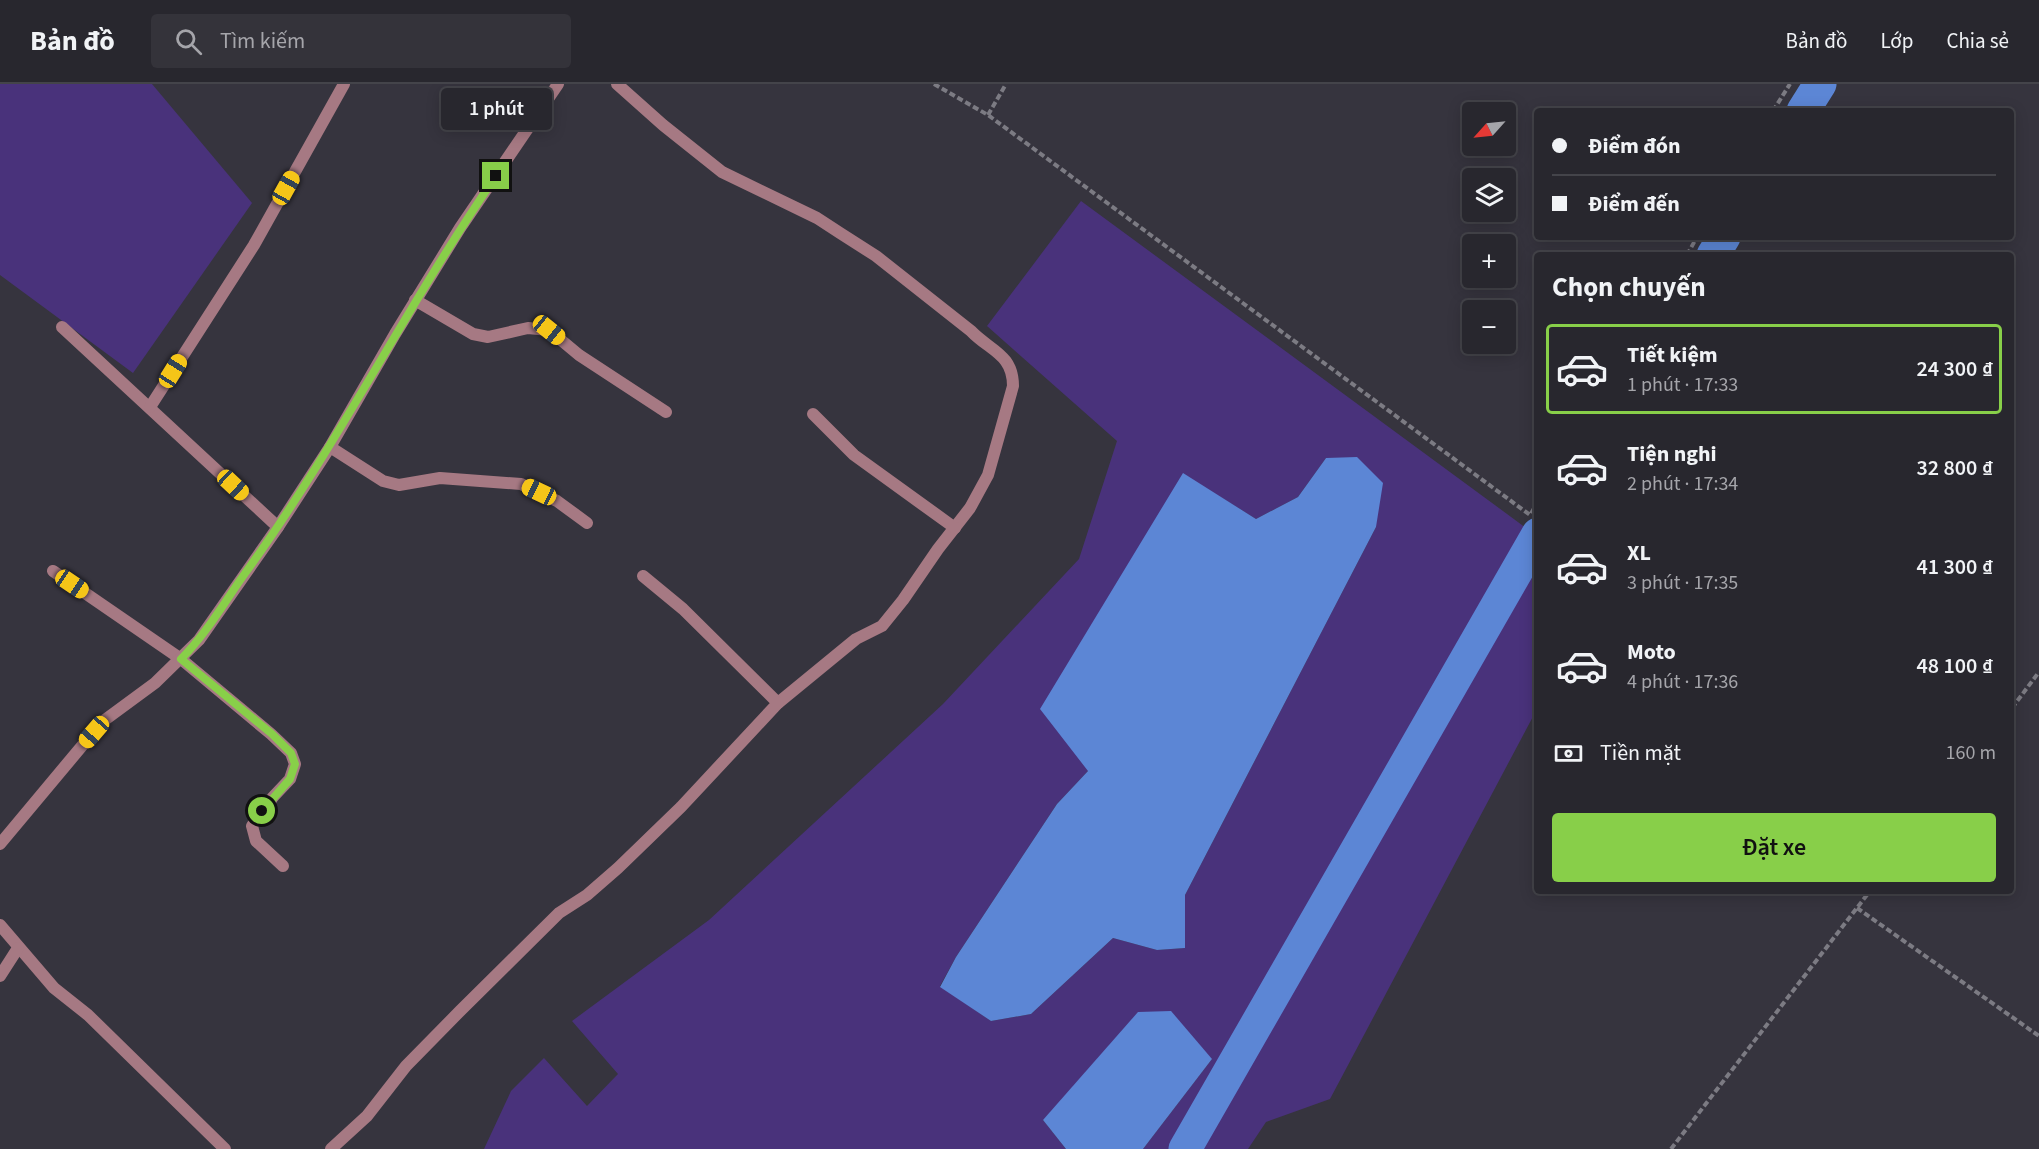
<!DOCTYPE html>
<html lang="vi">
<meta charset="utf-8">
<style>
body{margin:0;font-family:"Source Sans 3",sans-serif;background:#34333a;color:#f1f3f6;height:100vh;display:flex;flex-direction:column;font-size:22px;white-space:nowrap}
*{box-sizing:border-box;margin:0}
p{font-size:20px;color:#a5a5aa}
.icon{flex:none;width:33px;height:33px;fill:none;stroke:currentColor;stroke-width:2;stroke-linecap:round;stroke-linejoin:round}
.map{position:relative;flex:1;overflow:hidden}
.details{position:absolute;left:1534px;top:168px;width:480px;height:642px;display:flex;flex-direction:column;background:#28272e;border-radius:6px;box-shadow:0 3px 15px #0003,0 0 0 2px #44444a}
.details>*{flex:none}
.hud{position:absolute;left:1534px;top:24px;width:480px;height:132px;border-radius:6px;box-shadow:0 3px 15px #0003,0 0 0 2px #44444a;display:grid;align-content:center;height:132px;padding:0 18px;background:#28272e}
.needle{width:39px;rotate:243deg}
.fabs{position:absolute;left:1462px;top:18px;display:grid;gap:12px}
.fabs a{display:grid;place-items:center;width:54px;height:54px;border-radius:6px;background:#28272e;box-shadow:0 3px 15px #0003,0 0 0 2px #44444a;font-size:30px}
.end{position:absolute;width:27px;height:27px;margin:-14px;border:8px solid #88cf49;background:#111;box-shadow:0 0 0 3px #111}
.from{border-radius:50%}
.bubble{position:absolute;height:42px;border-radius:6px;background:#28272e;box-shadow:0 3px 15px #0003,0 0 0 2px #44444a;font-size:20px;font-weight:600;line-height:42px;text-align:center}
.car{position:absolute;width:18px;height:36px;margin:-18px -9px;border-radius:8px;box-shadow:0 0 4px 2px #0007;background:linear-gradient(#f5c518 24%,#345 0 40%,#f5c518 0 76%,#345 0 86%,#f5c518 0)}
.hud b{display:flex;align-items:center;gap:21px;height:57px;font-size:22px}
.hud b+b{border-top:2px solid #44444a}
.hud i{width:15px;height:15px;background:#f1f3f6}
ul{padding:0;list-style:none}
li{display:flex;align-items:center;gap:18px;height:90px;margin:0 12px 9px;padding:0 6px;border:3px solid transparent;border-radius:6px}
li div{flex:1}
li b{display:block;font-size:22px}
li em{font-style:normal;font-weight:600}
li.selected{border-color:#88cf49}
li>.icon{width:54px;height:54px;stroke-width:1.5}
h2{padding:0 18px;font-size:27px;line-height:72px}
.pay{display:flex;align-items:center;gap:15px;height:66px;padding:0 18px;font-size:22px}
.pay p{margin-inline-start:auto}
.cta{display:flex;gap:12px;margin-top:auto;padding:12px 18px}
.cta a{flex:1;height:69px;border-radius:6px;background:#88cf49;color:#111;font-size:24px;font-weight:600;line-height:69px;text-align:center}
header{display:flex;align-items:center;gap:36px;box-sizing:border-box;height:84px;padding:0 30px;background:#28272e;border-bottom:2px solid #44444a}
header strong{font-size:28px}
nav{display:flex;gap:33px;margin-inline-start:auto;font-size:21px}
.search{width:420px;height:54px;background:#34333a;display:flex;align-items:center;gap:15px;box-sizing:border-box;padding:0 21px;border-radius:6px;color:#a5a5aa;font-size:22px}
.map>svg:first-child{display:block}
.green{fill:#49327b;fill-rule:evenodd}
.water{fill:#5c86d5}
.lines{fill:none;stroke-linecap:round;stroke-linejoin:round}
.canal{stroke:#5c86d5;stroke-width:33}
.path{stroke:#7c7b83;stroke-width:4;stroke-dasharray:6 3;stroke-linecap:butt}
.minor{stroke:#a67983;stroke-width:12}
.route{stroke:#88cf49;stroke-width:8}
</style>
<header>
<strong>Bản đồ</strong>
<div class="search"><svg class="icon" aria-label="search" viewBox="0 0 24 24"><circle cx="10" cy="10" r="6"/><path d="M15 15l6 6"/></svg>Tìm kiếm</div>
<nav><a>Bản đồ</a><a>Lớp</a><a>Chia sẻ</a></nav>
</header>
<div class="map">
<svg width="2039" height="1065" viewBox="0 0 2039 1065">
<rect width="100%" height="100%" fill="#36343e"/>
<g class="green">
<polygon points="0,0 152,0 252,119 133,289 0,191"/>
<path d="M1081,117l456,335v173l-207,390 -64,23 -18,27h-105l69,-90 -169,61 23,29h-582l27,-58 33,-33 43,48 31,-32 -46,-53 137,-101 234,-216 136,-145 38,-118 -130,-115zM1326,374l50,69 -191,368v53l-28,2 -44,-12 -82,76 -40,7 -51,-35 16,-29 101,-153 31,-33 95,-297 73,45 42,-22z"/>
</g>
<g class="water">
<polygon points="1357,373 1383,399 1376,443 1185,811 1185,864 1157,866 1113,854 1031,930 991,937 940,903 956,873 1057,720 1088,687 1040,625 1183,389 1256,435 1298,413 1326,374"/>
<polygon points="1171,927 1212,975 1143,1065 1066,1065 1043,1036 1138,928"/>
</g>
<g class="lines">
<g class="canal">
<polyline points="1803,27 1820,0"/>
<polyline points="1713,171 1724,153"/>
<polyline points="1185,1065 1538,450"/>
</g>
<g class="path">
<polyline points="934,0 988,31 1530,431 1538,418"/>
<polyline points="1773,27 1790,0"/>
<polyline points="988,31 1006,0"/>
<polyline points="1687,171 1697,153"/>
<polyline points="2012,624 2039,588"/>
<polyline points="1857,824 2039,952"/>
<polyline points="1671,1065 1870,807"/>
</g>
<g class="minor">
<path d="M617,0l46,41 59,47 95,46 23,15 36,23 95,75c19,20 42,23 42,55l-25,89 -18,33 -32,41 -35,51 -21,26 -26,13 -78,64"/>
<polyline points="415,216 473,250 488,253 528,244 549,246 579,271 666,328"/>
<polyline points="62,243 278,443"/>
<polyline points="150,323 254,161 344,0"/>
<polyline points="813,330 854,371 955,444"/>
<polyline points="330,363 383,397 399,401 440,394 521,400 557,417 587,439"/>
<polyline points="53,487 181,575 271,650 291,669 295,680 290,695 273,713 252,742 256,757 283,782"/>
<polyline points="0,760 102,638 155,599 199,556 278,443 330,363 395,250 460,144 558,0"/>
<polyline points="0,841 54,904 88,931 225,1065"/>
<polyline points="0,892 18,864"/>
<polyline points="331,1065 367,1032 406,982 460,927 559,829 587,811 618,784 681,723 778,619 683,525 643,492"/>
</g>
</g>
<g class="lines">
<path class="route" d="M262,727l28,-32 5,-15 -4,-11 -19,-19 -91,-75c26,-26 44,-58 65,-87 92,-127 161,-267 250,-396"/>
</g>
</svg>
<div class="fabs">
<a><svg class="needle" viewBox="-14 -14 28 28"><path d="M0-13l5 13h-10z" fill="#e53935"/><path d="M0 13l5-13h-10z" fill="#a5a5aa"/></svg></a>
<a><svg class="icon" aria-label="layers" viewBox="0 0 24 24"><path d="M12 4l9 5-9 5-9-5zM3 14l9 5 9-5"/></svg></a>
<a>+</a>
<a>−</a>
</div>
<i class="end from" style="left:262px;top:727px"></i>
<i class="end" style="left:496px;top:92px"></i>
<div class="bubble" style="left:441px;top:4px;width:111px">1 phút</div>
<i class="car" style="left:286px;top:104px;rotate:29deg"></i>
<i class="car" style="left:549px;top:246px;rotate:129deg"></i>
<i class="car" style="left:173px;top:287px;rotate:32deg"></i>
<i class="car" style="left:233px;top:401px;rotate:133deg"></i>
<i class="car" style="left:539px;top:408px;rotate:295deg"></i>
<i class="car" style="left:72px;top:500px;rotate:124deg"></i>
<i class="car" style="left:94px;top:648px;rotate:221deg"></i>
<div class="hud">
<b><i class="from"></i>Điểm đón</b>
<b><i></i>Điểm đến</b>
</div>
<section class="details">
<h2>Chọn chuyến</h2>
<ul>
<li class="selected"><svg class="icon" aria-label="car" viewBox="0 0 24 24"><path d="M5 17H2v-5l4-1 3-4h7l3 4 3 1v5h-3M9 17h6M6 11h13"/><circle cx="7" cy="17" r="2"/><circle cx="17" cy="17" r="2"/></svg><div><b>Tiết kiệm</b><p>1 phút · 17:33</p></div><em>24 300 ₫</em></li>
<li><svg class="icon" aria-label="car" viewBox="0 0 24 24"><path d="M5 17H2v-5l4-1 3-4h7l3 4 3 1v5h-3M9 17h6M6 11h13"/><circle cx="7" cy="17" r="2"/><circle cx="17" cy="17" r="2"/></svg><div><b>Tiện nghi</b><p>2 phút · 17:34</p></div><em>32 800 ₫</em></li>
<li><svg class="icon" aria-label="car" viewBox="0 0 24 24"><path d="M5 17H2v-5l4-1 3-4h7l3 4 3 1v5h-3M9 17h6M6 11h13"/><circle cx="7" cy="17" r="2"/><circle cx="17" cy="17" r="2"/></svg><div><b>XL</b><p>3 phút · 17:35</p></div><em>41 300 ₫</em></li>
<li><svg class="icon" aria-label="car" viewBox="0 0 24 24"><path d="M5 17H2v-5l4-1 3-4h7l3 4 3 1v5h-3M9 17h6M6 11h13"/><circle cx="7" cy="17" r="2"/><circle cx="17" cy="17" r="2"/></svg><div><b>Moto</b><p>4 phút · 17:36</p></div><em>48 100 ₫</em></li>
</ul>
<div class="pay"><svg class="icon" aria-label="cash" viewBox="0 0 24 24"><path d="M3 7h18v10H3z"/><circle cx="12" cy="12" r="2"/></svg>Tiền mặt<p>160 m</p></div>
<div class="cta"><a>Đặt xe</a></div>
</section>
</div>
